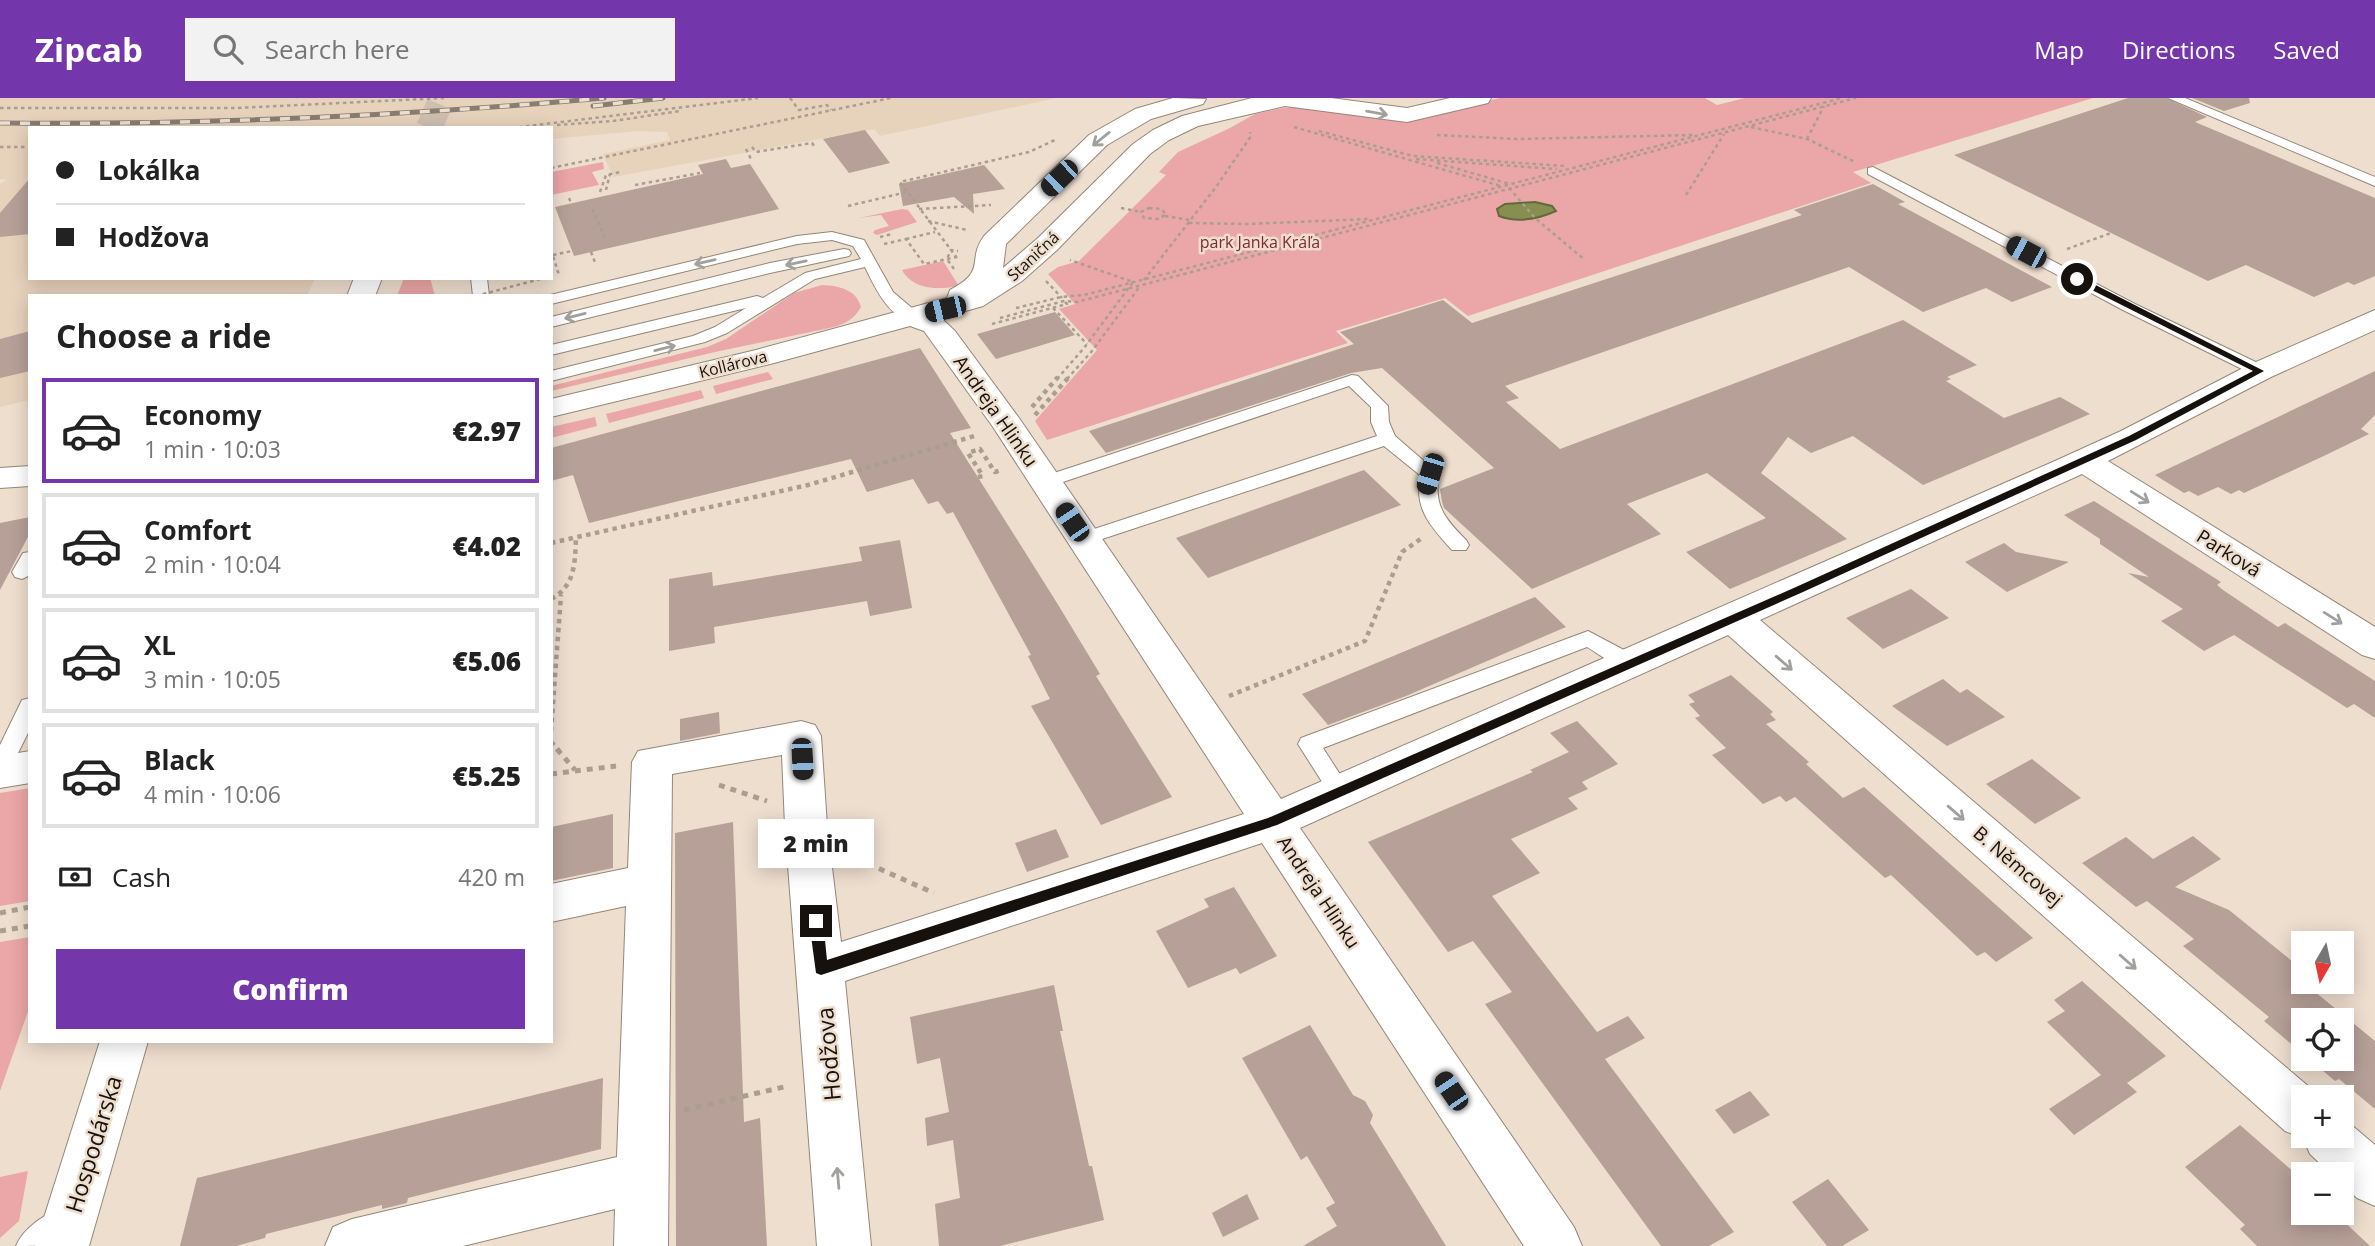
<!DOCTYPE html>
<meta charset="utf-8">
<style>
body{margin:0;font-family:"Open Sans",sans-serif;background:#f2f2f2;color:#222;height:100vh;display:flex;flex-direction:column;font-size:26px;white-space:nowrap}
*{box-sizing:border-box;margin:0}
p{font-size:23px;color:#767676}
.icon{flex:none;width:38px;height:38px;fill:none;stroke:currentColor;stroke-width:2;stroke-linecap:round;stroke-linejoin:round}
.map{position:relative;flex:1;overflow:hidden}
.sheet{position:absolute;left:28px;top:196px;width:525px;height:749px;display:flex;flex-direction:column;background:#fff;border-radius:0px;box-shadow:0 4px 18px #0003}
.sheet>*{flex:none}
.hud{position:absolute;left:28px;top:28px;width:525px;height:154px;border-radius:0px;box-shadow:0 4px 18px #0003;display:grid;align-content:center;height:154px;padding:0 28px;background:#fff}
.needle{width:46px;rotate:189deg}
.tools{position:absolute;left:2291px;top:833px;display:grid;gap:14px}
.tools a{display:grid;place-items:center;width:63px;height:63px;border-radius:0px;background:#fff;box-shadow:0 4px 18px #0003;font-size:35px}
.end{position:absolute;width:32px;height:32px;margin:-16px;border:9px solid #16110c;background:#fff;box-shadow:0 0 0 4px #fff}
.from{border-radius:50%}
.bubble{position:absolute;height:49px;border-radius:0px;background:#fff;box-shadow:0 4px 18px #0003;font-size:23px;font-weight:800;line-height:49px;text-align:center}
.car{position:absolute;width:21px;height:42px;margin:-21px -10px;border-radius:9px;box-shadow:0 0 5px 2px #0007;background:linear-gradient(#222 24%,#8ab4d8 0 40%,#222 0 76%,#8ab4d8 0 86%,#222 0)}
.hud b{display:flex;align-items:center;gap:24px;height:66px;font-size:26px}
.hud b+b{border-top:2px solid #e0e0e0}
.hud i{width:18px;height:18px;background:#222}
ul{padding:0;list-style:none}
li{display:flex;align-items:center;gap:21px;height:105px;margin:0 14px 10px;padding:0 14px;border:4px solid #e0e0e0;border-radius:0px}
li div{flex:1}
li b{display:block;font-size:26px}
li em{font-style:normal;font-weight:800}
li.on{border-color:#7436ab}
li>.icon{width:63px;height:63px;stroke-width:1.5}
h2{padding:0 28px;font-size:32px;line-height:84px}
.pay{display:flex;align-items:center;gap:18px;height:77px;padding:0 28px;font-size:26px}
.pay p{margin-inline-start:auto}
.cta{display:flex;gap:14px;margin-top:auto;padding:14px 28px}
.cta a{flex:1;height:80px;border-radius:0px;background:#7436ab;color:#fff;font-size:28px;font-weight:800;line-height:80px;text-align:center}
header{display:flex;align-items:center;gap:42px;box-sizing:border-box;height:98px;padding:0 35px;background:#7436ab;color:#fff}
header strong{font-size:33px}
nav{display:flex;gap:38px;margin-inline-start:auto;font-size:24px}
.search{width:490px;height:63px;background:#f2f2f2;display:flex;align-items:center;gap:18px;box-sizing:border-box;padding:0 24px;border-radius:0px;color:#767676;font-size:26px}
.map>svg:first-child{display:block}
.built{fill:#e7d2bc}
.green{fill:#eba6a7}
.water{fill:#868f4f;stroke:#64693b;stroke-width:2}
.building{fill:#b6a098}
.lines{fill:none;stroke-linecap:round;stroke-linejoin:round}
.secondary-tunnel{stroke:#cebfb1;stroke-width:26;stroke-dasharray:26 13;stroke-linecap:butt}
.lane-casing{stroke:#958778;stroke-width:2}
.street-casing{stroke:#958778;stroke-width:2}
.secondary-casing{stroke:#958778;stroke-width:2}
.path-far2{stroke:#aa9e91;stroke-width:2.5;stroke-dasharray:3.5 3.5;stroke-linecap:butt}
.path-far1{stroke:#aa9e91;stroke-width:4.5;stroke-dasharray:4.5 4.5;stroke-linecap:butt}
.path{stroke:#aa9e91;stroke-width:5;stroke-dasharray:6 6;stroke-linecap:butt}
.lane{fill:#fff;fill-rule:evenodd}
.street{fill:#fff;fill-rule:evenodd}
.secondary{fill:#fff;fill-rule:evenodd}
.rail-casing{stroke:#887d73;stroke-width:5}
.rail{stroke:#eedece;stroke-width:3.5;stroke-dasharray:10;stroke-linecap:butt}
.path-bridge{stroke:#aa9e91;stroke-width:2.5;stroke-dasharray:3.5 3.5;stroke-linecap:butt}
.oneway{stroke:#a2a09e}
.route{fill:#16110c}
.labels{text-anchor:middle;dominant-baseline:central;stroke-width:5;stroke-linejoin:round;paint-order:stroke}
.far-park-label{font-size:16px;fill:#802a33;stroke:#eedece}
.far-street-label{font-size:16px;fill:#16110c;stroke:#eedece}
.street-label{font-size:19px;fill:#16110c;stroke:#eedece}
.near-street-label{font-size:23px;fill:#16110c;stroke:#eedece}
</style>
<header>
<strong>Zipcab</strong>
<div class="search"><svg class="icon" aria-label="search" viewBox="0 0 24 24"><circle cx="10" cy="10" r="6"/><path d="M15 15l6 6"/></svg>Search here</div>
<nav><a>Map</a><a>Directions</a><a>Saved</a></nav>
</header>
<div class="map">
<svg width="2375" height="1148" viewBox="0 0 2375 1148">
<rect width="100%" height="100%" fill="#eedece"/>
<polygon class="built" points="0,0 1056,0 880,38 874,31 613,79 603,56 670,42 667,34 638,33 551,41 551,30 30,30 30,180 315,180 307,198 30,198 30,302 0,309 0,86 7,82 0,81"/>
<g class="green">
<polygon points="1500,0 1705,0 1717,7 1745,0 2093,0 1853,74 1871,85 1468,218 1445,200 1336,233 1348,245 1047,342 1035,323 1097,252 1059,211 1075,206 1048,176 1058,169 1079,163 1166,77 1159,74 1178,54 1228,31 1255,16 1283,10 1319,9 1422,19"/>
<polygon points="603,64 604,71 592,74 599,87 551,97 551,74"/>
<polygon points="902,111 908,112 917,124 877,137 873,135 875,132 889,128 881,117 859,120"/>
<path d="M943,163l16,25c-21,4 -46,4 -57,-16z"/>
<polygon points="404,180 430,180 435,198 397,198"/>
<path d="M822,187c17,1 34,4 39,22 -7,12 -14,16 -27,20l-119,25 -164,39v-5l156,-39 19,-8 68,-46z"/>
<polygon points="768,274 773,281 716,296 713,288"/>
<polygon points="701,292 704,300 609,325 606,316"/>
<polygon points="595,319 597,328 551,340 551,329"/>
<polygon points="30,690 30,803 0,808 0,695"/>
<polygon points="30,839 30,908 0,993 0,844"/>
<polygon points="28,1073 19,1123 0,1140 0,1079"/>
</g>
<path class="water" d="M1535,104l17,4 4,5c-18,8 -39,12 -57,5l-2,-7 8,-5z"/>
<g class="building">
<polygon points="2128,0 2166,0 2207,19 2195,24 2375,100 2375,178 2354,187 2348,184 2314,199 2246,167 2208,183 1954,57"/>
<polygon points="2192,0 2249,0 2250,5 2224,13"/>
<polygon points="865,32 890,65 849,75 823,41"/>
<polygon points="726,61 731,70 750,66 779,111 574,158 555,109 703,76 698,67"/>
<polygon points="984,67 1005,91 973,96 974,116 954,99 903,108 899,86"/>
<polygon points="30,80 30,136 0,139 0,115"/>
<polygon points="1873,86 1905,104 1898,106 2052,189 2012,204 1986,190 1923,214 1849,169 1505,288 1519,300 1506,304 1560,351 1903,222 1977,267 1947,279 1951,281 1946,283 2004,320 2060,299 2090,316 1923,387 1853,338 1811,355 1788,339 1761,375 1847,441 1730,491 1686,454 1766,420 1707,375 1627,406 1661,436 1532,491 1444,410 1442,404 1440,391 1494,370 1382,270 1351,275 1106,355 1089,333 1354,246 1340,234 1443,202 1472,225 1802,117 1794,112"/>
<polygon points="1055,214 1075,237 996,261 977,236"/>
<polygon points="30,233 30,273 0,280 0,241"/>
<polygon points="920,250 971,330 950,335 1057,505 1100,576 1096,578 1172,699 1101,727 1031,608 1050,601 1028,558 1031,557 953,414 947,416 938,403 928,406 913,381 867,394 851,361 589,425 573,377 551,383 551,350"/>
<polygon points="2375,273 2375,317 2361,331 2369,336 2328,356 2244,395 2239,392 2231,396 2218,389 2198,398 2189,393 2184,395 2155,377"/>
<polygon points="1364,372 1401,407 1208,480 1176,440"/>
<polygon points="2094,403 2221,484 2217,487 2223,492 2278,529 2285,525 2375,583 2375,620 2354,606 2347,610 2234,537 2204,553 2161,523 2183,511 2128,475 2149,479 2100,446 2100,441 2064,417"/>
<polygon points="30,419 30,435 0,492 0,425"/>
<polygon points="900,442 912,510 870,518 867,503 714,529 715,545 669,553 669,481 712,474 713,488 862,463 859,449"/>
<polygon points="2004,445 2016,454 2069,464 2007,494 1965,464"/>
<polygon points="1911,491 1949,520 1883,551 1846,520"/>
<polygon points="1535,499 1566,529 1406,598 1328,627 1302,596"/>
<polygon points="1731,577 1773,614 1770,616 1776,622 1766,626 1809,664 1806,666 1843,700 1864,689 2033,840 1996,864 1985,854 1977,858 1891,777 1885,780 1795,699 1786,704 1780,698 1763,706 1712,657 1726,650 1695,620 1700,618 1689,606 1695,604 1688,597"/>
<polygon points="1943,581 1960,595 1967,591 2005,619 1947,648 1892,608"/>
<polygon points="719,614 720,635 680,643 680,621"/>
<polygon points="1577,623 1618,666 1582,684 1588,691 1568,700 1578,711 1511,741 1540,775 1492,798 1597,934 1628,918 1645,940 1605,961 1734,1134 1709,1148 1661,1148 1485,906 1512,894 1473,843 1448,854 1368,744 1533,674 1530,672 1569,654 1550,635"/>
<polygon points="2032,661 2081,700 2035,726 1986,686"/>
<polygon points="613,716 613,770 551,783 551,729"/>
<polygon points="733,724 744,1024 760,1020 767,1148 676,1148 675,735"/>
<polygon points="1056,731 1069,759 1027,774 1015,745"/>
<polygon points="2193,738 2221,761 2175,789 2229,812 2303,872 2303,884 2375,943 2375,1011 2339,981 2335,983 2309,961 2342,961 2342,922 2303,922 2303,956 2264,923 2269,919 2183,848 2194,841 2147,803 2136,809 2082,765 2126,739 2153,761"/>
<polygon points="1234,789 1277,858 1240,876 1236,870 1188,890 1156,833 1209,809 1204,801"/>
<polygon points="2082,883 2166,958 2127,985 2137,994 2074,1037 2049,1011 2101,977 2047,924 2065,913 2054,902"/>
<polygon points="1054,887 1063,933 1060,933 1089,1068 1092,1068 1104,1122 1000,1148 939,1148 935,1106 960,1100 953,1042 927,1048 925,1020 949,1014 940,960 917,966 910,919"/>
<polygon points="1310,927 1353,997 1365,1003 1373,1017 1370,1025 1446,1148 1303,1148 1337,1128 1326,1110 1335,1105 1307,1058 1301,1062 1242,960"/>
<polygon points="603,980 601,1051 408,1100 407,1105 382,1111 382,1107 266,1136 265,1140 236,1148 180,1148 197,1080"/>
<polygon points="1750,993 1770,1017 1734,1036 1715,1012"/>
<polygon points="2240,1027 2303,1082 2303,1115 2335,1115 2370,1148 2257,1148 2240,1131 2245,1127 2185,1069"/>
<polygon points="1828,1081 1869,1132 1842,1148 1827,1148 1792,1104"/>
<polygon points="1247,1096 1259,1121 1223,1139 1212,1115"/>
</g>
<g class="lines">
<polyline class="secondary-tunnel" points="429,30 442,0"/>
<g class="lane-casing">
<g id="lane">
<polygon points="2168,0 2185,0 2375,79 2375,88"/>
<polygon points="1873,69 2135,206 2266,269 2268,273 2266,277 2254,277 2123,212 1868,76 1868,70"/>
<path d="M832,134l32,8 29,52 26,22 2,3 -2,3c-26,7 -45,-34 -54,-53l-50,12 -88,54 -22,9 -154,39v-10l142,-35 22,-9 31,-19 -195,47v-10l206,-49 6,2 42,-25 56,-14 -8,-13 -21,-6 -35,4 -246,60v-8h-5l251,-60z"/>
<polygon points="844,151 849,152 851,155 849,158 770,175 551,229 551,219 770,165"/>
<polygon points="471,180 487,180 489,198 473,198"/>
<path d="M1352,277l6,1 30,30 1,16 6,14 44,38c-6,31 6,45 27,66l3,5 -3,5h-14c-21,-23 -39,-42 -31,-74l-37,-30 -294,97h-14l-3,-4 3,-4 301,-99 -6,-14v-15l-22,-21 -298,100h-12l-3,-4 3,-4z"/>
<polygon points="30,454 30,477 22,481 15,479 12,474 23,455"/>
<path d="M1588,533l51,27 3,5 -3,5c-17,5 -38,-13 -52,-21l-264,101 29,45 -3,6 -8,3 -8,-3 -35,-55 3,-6z"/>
<polygon points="30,600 30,631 8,675 0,678 0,647 22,602"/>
<path d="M59,1111l10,5 5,10c-11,22 -33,22 -58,22 7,-17 26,-30 43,-37z"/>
</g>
</g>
<g class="street-casing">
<g id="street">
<path d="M1173,0l33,1 -3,5 -52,15 -44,26 -101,99 -3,24 35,-30 95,-94 20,-14 29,-14 70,-18h79l76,10 43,-10h41l-3,5 -81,19 -122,-16 -87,20 -29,14 -19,14 -93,96 -35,31 -39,25 -42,12 14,13 64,87 262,381 774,-338 66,-30 128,-66 126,-55v20l-104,47 -163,84 267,166v32l-13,-4 -280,-181 -322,146 561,477h-18v39h39v-19l33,28v61l-18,-8 -15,-14v-10h-11l-21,-20 -7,-16 -18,-7 -557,-496 -428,193 274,399 8,19h-58l-262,-403 -417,138 26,265h-54l-32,-420 -3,-71 -110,19 -4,472h-54l1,-37 -152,37h-138l8,-19 19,-8 265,-62 9,-251 -75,16v-38l77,-16 4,-106 6,-11 163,-30 14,4 6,11 6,90 14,116 403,-128 -251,-387 -69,-96 -14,-5 -136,37 -223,54v-18l205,-49 191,-52 3,-8c38,-20 16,-29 34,-54l105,-101 46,-26z"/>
<polygon points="30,368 30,388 0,390 0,370"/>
<polygon points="30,653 30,685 0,690 0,658"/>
</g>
</g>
<g class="secondary-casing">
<g id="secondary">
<polygon points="354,180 382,180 375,198 347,198"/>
<polygon points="100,943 148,943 89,1148 35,1148"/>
</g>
</g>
<g class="path-far2">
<polyline points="790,0 799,12 827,7 831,12"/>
<polyline points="0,10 237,10 444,0"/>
<polyline points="557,27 613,23 680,13"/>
<polyline points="1294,29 1501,88"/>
<polyline points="1751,29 1807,41 1855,64"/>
<polyline points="512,30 758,0"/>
<polyline points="1319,33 1413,58 1566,68"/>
<polyline points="1437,37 1517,41 1694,37"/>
<polyline points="1807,41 1824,8"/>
<polyline points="0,49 30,49"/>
<polyline points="752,49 756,54 812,45 814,48"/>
<polyline points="746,51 751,61"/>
<polyline points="1416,61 1557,71"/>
<polyline points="1437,65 1510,86"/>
<polyline points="551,70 891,0"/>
<polyline points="635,87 700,75"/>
<polyline points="1509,90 1536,121 1585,162"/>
<polyline points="606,92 610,76"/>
<polyline points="600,94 606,77 620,74"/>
<polyline points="1686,97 1724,36"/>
<polyline points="569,100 571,105"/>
<polyline points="848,108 907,94"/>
<polyline points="1121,110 1141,114"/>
<polygon points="1149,110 1161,111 1166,116 1159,121 1144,120 1141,114"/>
<polyline points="592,111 605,139"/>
<polyline points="919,111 991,107"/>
<polyline points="1165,118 1190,122"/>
<polyline points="928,123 967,132"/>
<polyline points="1189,125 1247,126 1369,121"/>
<polyline points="880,139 892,136"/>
<polyline points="906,141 935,134"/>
<polyline points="884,146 906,141 924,166 956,159"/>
<polyline points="2067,151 2111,135"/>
<polyline points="551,152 559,177"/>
<polyline points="591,154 596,167"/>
<polyline points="553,157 572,153"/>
<polyline points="957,160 900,84 1029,54 1055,42"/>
<polyline points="954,171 947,161 951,152 958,153"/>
<polyline points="1144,182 1216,89 1251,38 1250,34"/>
<polyline points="1046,183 1062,200"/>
<polyline points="1016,210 1061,199 1084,197 1842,0"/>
<polyline points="1053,210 1087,246"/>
<polyline points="1000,220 1064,203 1077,204 1856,0"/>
<polyline points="992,226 1067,206 1064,203"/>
<polyline points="1057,281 1084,250 1133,184 1070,162"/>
<polyline points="1067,281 1092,253 1140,188"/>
</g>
<g class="path-far1">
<polyline points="1032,309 1058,279"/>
<polyline points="1035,317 1069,279"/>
<polyline points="978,379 983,378 968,355 980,351 995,374 1001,372"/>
<polyline points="551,445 808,387 978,337"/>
<path d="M551,501c25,-13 24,-38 25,-63"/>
<polyline points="1229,598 1365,543 1402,454 1422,440"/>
<polyline points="551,633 561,497"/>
<polyline points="551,644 559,653"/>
</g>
<g class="path">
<polyline points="557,651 575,672"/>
<polyline points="551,676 616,668"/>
<polyline points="719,687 767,703"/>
<polyline points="846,756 934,795"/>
<polyline points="0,815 30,809"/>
<polyline points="0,833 30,828"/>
<polyline points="684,1012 788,988"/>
</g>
<use href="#lane" class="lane"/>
<use href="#street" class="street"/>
<use href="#secondary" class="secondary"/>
<g class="rail-casing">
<g id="rail">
<polyline points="593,8 663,0"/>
<path d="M0,25c202,2 403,-7 604,-25"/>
</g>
</g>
<use href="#rail" class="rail"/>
<polyline class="path-bridge" points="476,198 544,180"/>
</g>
<defs><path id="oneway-shaft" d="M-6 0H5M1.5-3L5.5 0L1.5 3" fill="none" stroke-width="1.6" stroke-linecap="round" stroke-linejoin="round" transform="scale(1.75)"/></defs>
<g class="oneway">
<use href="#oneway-shaft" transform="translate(1377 15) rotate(10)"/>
<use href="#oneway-shaft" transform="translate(1101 41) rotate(141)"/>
<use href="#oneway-shaft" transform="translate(705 164) rotate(167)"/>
<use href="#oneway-shaft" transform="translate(796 165) rotate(168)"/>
<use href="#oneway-shaft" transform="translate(575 218) rotate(166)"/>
<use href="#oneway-shaft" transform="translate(665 250) rotate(-14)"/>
<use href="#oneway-shaft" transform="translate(2140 399) rotate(32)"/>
<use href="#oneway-shaft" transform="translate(2333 520) rotate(32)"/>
<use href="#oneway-shaft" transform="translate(1784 565) rotate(41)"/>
<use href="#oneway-shaft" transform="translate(1956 715) rotate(41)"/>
<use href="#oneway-shaft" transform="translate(2128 864) rotate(41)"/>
<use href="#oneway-shaft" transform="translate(838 1080) rotate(-95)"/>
</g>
<polygon class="route" points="2074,179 2080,179 2264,273 2136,342 2070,372 1803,494 1277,727 821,877 816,875 809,823 811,819 821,819 823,823 827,862 1268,720 1796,489 2063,368 2129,338 2253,273 2074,183"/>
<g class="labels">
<g class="far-park-label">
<text x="1260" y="144">park Janka Kráľa</text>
</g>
<g class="far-street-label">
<text transform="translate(1033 158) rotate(-43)">Staničná</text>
<text transform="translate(733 266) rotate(-14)">Kollárova</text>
</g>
<g class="street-label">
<text transform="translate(996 313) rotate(55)">Andreja Hlinku</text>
<text transform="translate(2229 455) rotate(32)">Parková</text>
<text transform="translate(2018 768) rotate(41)">B. Němcovej</text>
<text transform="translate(1319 794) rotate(56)">Andreja Hlinku</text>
</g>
<g class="near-street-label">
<text transform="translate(828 956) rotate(-95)">Hodžova</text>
<text transform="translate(93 1046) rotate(-73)">Hospodárska</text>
</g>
</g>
</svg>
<div class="tools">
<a><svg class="needle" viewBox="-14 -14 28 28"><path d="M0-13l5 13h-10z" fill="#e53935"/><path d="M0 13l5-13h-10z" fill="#767676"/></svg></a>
<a><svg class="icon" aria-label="locate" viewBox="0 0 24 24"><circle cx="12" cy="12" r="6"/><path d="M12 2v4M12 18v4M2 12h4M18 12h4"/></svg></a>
<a>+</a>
<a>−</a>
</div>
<i class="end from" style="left:2077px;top:181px"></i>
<i class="end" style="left:816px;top:823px"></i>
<div class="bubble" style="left:758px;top:721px;width:116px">2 min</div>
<i class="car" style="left:1059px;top:80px;rotate:226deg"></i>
<i class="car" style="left:2026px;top:154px;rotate:298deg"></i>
<i class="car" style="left:945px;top:211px;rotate:257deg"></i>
<i class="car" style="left:1430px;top:376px;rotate:197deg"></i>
<i class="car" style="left:1072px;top:424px;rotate:326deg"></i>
<i class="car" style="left:802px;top:661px;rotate:177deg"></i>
<i class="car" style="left:1451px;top:993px;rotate:326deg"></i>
<div class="hud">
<b><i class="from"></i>Lokálka</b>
<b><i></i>Hodžova</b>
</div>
<section class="sheet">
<h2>Choose a ride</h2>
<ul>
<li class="on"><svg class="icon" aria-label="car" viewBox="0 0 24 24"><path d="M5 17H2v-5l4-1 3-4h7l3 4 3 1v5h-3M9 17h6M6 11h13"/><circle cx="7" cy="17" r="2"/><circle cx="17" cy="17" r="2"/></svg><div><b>Economy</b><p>1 min · 10:03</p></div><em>€2.97</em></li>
<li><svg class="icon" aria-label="car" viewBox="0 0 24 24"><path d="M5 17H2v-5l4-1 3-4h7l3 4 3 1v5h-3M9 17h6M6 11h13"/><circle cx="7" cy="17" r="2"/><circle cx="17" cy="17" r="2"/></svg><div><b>Comfort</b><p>2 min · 10:04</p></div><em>€4.02</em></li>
<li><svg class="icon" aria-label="car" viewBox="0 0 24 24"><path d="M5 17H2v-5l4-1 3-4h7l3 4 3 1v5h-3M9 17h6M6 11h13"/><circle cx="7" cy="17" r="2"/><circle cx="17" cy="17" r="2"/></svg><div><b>XL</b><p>3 min · 10:05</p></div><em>€5.06</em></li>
<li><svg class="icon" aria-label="car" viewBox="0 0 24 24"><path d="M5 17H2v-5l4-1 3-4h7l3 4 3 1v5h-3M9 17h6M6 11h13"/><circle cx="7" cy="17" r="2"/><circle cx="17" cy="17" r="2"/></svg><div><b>Black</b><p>4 min · 10:06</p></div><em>€5.25</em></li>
</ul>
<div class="pay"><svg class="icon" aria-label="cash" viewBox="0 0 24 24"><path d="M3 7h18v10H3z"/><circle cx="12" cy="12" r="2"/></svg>Cash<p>420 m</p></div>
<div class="cta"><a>Confirm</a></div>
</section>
</div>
